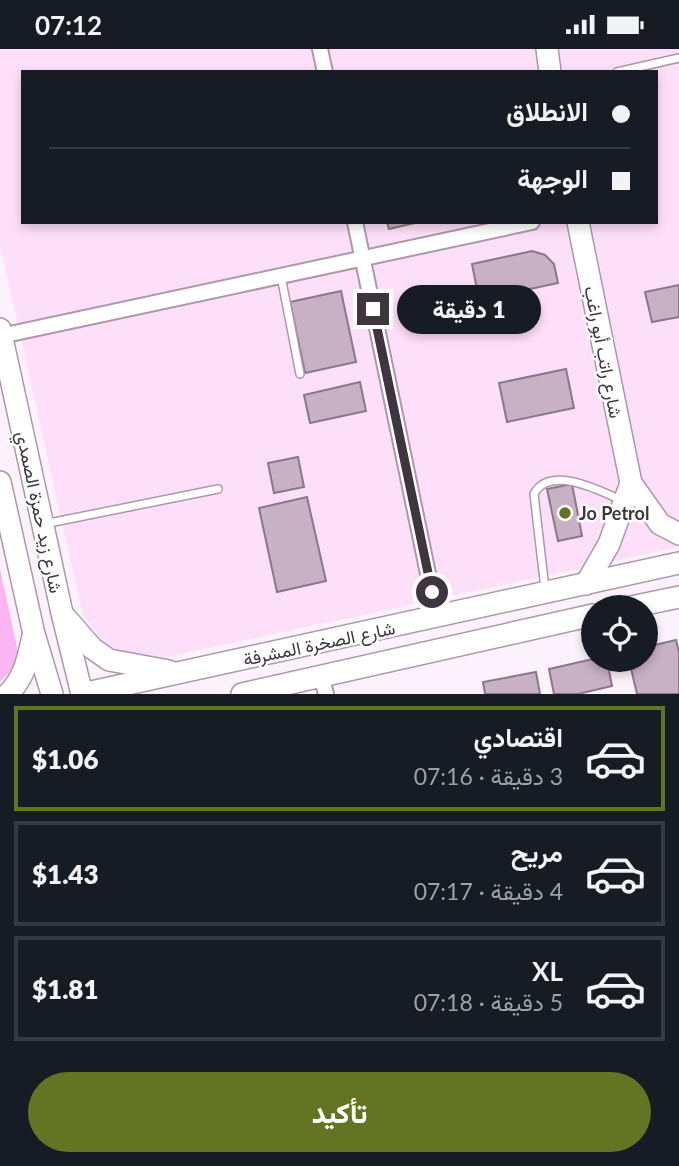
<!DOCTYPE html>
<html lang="ar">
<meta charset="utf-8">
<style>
body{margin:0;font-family:Lato,Vazirmatn,sans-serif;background:#20242c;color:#f1f3f6;direction:rtl;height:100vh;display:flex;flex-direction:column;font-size:26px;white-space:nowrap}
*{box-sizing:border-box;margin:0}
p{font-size:23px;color:#9ea1a6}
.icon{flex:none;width:38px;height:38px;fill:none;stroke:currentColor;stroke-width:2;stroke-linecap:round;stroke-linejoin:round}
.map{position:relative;height:645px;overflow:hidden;direction:ltr}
.panel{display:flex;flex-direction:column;background:#171b24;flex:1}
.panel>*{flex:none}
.banner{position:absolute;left:21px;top:21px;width:637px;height:154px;border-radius:0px;box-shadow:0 4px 10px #0003;direction:rtl;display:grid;align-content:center;height:154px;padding:0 28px;background:#171b24}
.buttons{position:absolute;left:581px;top:546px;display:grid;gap:14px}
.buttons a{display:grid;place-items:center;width:77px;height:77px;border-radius:50%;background:#171b24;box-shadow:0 4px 10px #0003;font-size:35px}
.end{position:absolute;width:32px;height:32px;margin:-16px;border:9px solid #3f353e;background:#fff;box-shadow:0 0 0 4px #fff}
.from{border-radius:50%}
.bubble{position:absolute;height:49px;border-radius:24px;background:#171b24;box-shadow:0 4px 10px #0003;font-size:23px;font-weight:800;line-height:49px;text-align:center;direction:rtl}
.banner b{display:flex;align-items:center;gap:24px;height:66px;font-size:26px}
.banner b+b{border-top:2px solid #363941}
.banner i{width:18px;height:18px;background:#f1f3f6}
ul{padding:12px 0 0;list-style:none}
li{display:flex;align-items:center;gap:21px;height:105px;margin:0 14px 10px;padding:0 14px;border:4px solid #363941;border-radius:0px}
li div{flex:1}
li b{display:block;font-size:26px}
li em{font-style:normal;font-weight:800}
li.on{border-color:#637523}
li>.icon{width:63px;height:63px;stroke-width:1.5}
.action{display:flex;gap:14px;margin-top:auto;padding:14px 28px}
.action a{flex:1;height:80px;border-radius:42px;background:#637523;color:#fff;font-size:28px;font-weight:800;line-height:80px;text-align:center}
.status{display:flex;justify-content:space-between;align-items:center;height:49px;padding:0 35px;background:#171b24;direction:ltr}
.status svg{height:19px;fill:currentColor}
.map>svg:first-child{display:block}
.built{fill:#fedff9;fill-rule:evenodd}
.green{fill:#fbb5f2}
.building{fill:#c8b0c5;stroke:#8c7689;stroke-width:2}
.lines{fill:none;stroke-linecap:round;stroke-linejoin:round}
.lane-casing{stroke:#ae97ab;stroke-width:10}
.street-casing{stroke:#ae97ab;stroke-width:18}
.secondary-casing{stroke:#ae97ab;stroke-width:24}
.lane{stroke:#fff;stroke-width:7}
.street{stroke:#fff;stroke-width:14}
.secondary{stroke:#fff;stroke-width:21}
.route{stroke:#3f353e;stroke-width:9}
.poi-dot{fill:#637523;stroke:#fff;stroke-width:2.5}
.labels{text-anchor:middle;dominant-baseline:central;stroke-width:5;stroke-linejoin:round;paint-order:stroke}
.street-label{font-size:18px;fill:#3f353e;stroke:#fff}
.poi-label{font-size:18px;font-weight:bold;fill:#3f353e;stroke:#fff;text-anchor:start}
</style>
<div class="status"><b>07:12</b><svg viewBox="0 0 49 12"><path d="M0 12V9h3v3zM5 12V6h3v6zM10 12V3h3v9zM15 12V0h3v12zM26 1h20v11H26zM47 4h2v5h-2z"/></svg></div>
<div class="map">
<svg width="679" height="645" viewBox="0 0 679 645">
<rect width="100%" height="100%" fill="#fcf2fb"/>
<path class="built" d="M0,0h679v498l-517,111 -48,-4 -31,-38 -83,-371zM23,23h633v150h-633z"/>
<polygon class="green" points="0,520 18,603 15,618 0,633"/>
<g class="building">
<polygon points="387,173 419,173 389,180"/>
<polygon points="532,202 545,206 554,215 558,234 479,251 472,215"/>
<polygon points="679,236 679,268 652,273 645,243"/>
<polygon points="341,242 356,313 305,324 290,253"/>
<polygon points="566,320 574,359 507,373 499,334"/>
<polygon points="360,333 366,362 310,374 304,346"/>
<polygon points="298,408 304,438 274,444 268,414"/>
<polygon points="572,435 582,487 558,492 547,440"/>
<polygon points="307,448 326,532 277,543 259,459"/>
<polygon points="676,591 679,603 679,645 637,645 629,611 646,611 646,598"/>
<polygon points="593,610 607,611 612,637 578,645 554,645 549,620"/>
<polygon points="536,623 540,645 485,645 483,633"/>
</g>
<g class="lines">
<g class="lane-casing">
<g id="lane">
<polyline points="617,23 679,9"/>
<polyline points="281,227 300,325"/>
<polyline points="44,475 218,440"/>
<path d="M545,540l-11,-95c16,-30 67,-3 89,7"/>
</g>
</g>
<g class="street-casing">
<g id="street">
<polyline points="320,0 325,23"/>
<polyline points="355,173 437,568"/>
<polyline points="1,287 532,173"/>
<polyline points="321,626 326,645"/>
</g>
</g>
<g class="secondary-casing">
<g id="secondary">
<polyline points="547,0 550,23"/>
<polyline points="578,173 631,434 660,475 679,485"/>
<polyline points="0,280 62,564 82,645"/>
<polyline points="0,433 34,585 52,645"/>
<polyline points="586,535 609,495 631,434"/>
<polyline points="631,558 679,548"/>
<polyline points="66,569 92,599 109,611 169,622"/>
<path d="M8,645c17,-17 20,-36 25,-58"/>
<polyline points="82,645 679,514"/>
<polyline points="242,645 593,566"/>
</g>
</g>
<use href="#lane" class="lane"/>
<use href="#street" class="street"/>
<use href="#secondary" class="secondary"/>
</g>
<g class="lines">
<polyline class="route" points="373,260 432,543"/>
</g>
<circle class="poi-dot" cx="565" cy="464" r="7"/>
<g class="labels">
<g class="street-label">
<text transform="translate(604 303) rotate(79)">شارع راتب أبو راغب</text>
<text transform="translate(40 463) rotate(78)">شارع زيد حمزة الصمدي</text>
<text transform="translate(319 594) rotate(-12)">شارع الصخرة المشرفة</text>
</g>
<g class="poi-label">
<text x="579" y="464">Jo Petrol</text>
</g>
</g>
</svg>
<div class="buttons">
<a><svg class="icon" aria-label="locate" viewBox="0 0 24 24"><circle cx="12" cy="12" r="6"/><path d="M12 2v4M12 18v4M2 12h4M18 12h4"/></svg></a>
</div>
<i class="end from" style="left:432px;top:543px"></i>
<i class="end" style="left:373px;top:260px"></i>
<div class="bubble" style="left:397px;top:236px;width:144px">1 دقيقة</div>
<div class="banner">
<b><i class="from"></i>الانطلاق</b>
<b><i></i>الوجهة</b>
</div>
</div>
<section class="panel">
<ul>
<li class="on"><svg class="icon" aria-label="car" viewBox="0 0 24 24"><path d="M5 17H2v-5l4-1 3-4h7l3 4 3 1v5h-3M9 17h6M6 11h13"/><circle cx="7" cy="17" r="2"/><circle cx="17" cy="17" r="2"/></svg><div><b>اقتصادي</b><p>3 دقيقة · 07:16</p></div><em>$1.06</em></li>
<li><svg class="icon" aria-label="car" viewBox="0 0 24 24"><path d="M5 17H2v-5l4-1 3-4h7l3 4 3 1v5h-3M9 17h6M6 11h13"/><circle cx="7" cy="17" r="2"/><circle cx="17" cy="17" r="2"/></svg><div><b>مريح</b><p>4 دقيقة · 07:17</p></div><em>$1.43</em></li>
<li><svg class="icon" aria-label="car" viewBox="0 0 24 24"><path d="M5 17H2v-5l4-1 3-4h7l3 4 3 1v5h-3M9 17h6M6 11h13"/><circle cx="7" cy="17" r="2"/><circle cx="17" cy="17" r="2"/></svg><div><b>XL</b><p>5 دقيقة · 07:18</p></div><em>$1.81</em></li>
</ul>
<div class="action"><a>تأكيد</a></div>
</section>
